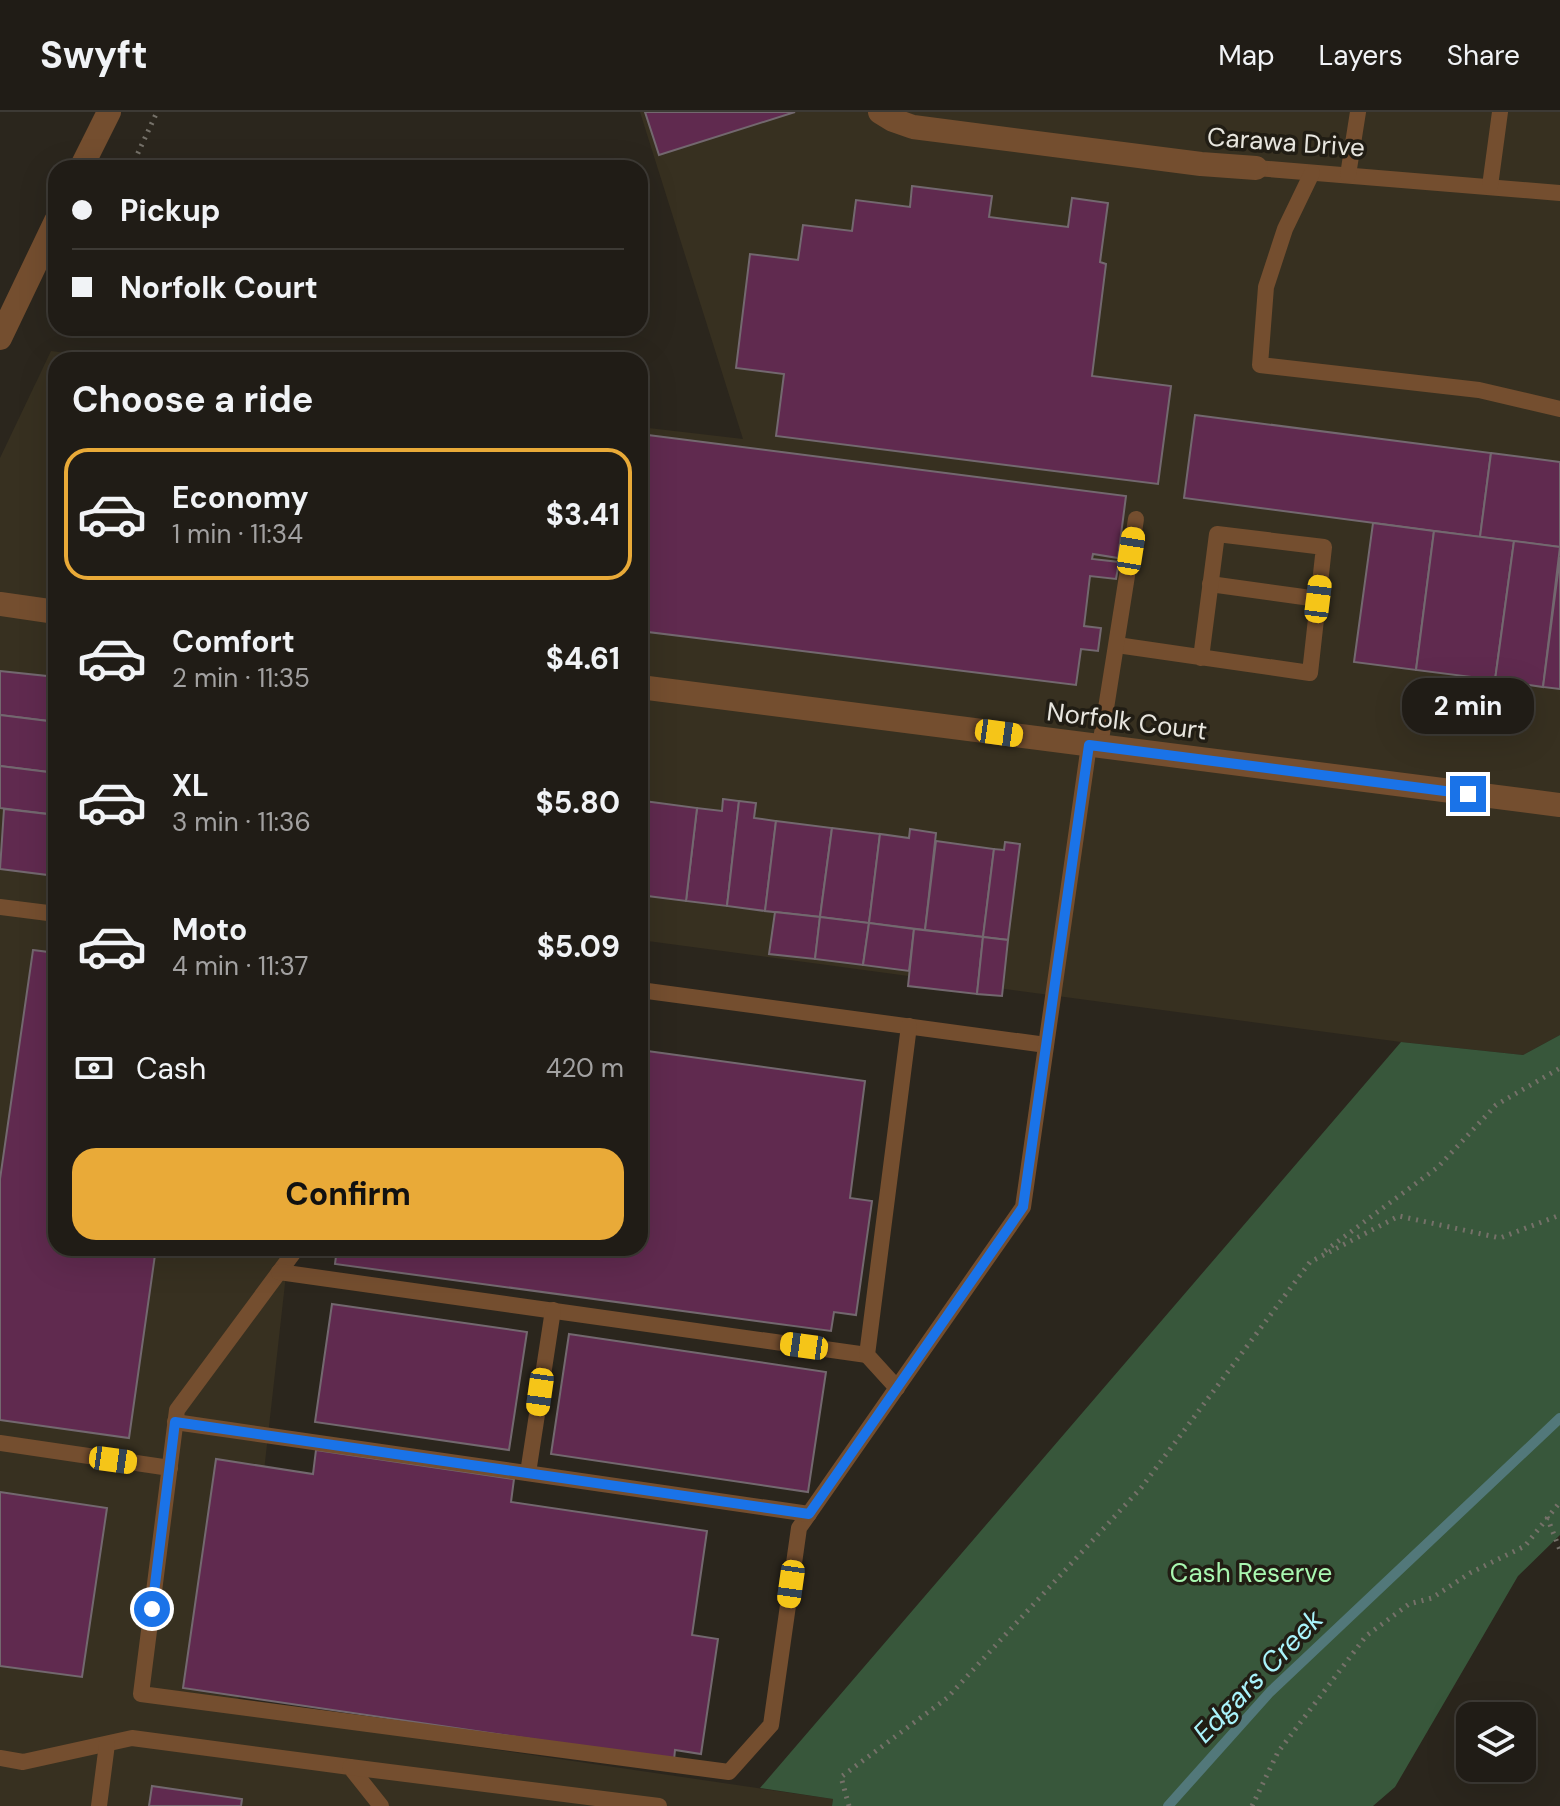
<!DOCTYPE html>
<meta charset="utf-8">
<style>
body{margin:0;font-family:"DM Sans",sans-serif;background:#2d2923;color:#f1f3f6;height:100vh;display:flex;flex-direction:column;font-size:30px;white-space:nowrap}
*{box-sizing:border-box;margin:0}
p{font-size:26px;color:#a2a1a1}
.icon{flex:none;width:44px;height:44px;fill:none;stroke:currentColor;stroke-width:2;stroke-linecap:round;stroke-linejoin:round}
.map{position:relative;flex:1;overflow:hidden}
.sheet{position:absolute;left:48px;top:240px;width:600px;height:904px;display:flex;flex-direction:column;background:#201c16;border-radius:24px;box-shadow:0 8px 32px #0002,0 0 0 2px #3d3a35}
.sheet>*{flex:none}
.banner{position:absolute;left:48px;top:48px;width:600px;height:176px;border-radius:24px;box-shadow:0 8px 32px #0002,0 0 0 2px #3d3a35;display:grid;align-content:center;height:176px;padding:0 24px;background:#201c16}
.tools{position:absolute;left:1456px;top:1590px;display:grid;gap:16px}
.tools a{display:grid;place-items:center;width:80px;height:80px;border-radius:16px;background:#201c16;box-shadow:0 8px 32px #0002,0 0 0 2px #3d3a35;font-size:40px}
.end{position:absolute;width:36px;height:36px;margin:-18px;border:10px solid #1a73e8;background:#fff;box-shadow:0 0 0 4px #fff}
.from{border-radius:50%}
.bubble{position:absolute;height:56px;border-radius:24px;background:#201c16;box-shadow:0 8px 32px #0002,0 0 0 2px #3d3a35;font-size:26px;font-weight:700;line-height:56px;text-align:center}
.car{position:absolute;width:24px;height:48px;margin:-24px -12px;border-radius:10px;box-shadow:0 0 6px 2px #0007;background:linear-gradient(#f5c518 24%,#345 0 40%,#f5c518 0 76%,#345 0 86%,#f5c518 0)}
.banner b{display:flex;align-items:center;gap:28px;height:76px;font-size:30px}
.banner b+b{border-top:2px solid #3d3a35}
.banner i{width:20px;height:20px;background:#f1f3f6}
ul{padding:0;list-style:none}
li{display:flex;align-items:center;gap:24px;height:132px;margin:0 16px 12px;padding:0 8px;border:4px solid transparent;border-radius:24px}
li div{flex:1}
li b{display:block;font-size:30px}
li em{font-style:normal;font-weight:700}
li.selected{border-color:#e9aa38}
li>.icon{width:72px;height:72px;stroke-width:1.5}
h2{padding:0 24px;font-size:36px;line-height:96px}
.pay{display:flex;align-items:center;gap:20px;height:88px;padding:0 24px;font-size:30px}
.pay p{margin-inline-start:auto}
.primary-button{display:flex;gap:16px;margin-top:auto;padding:16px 24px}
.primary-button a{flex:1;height:92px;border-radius:24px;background:#e9aa38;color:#111;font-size:32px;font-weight:700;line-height:92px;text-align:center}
header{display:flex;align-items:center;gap:48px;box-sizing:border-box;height:112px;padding:0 40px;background:#201c16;border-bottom:2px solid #3d3a35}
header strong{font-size:38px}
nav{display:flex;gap:44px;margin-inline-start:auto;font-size:28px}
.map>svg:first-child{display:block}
.built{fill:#373020}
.green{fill:#38573b}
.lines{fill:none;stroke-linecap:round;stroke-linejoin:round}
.stream{stroke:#52787a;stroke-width:10}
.building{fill:#602a4f;stroke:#73686f;stroke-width:2}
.path{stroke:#757169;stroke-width:5;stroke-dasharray:2 6;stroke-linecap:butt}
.service{stroke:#744e2f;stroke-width:16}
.minor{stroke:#744e2f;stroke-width:24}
.tertiary{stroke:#744e2f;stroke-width:24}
.route{stroke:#1a73e8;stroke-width:10}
.labels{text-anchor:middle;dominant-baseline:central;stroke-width:7;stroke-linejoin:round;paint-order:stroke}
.street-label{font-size:26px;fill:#e7e5de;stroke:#211d14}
.park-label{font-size:26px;fill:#a8f7b0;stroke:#211d14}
.water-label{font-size:28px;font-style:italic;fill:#a9f3fb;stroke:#211d14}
</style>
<header>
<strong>Swyft</strong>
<nav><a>Map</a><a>Layers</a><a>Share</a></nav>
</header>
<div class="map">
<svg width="1560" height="1694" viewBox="0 0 1560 1694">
<rect width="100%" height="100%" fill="#2b261d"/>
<g class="built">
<polygon points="640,0 1560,0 1560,923 1523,943 1401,930 640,828 640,315 743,327"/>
<polygon points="51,239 119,248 56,248 56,1136 289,1136 237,1600 833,1687 832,1694 0,1694 0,346"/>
</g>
<polygon class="green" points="1560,923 1560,1423 1518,1464 1395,1675 1373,1694 832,1694 833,1687 760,1676 1401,930 1523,943"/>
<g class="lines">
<polyline class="stream" points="1168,1694 1270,1580 1560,1306"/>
</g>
<g class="building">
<polygon points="645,0 795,0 659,43"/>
<polygon points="912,74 992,84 989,105 1068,115 1072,86 1108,91 1100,150 1106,152 1092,264 1171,274 1158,372 776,324 784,262 736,256 750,142 798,148 803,113 852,119 856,88 910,95"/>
<polygon points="1195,303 1491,341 1480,425 1184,386"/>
<polygon points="640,322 1126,384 1118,446 1093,442 1092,447 1119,450 1116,467 1090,464 1084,514 1101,516 1098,539 1081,537 1076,573 640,519"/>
<polygon points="1491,341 1560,350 1560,435 1480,425"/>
<polygon points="1373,411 1434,419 1416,558 1354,550"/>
<polygon points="1434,419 1514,429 1495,568 1416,558"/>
<polygon points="1514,429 1560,435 1543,575 1495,568"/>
<polygon points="1560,445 1560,577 1543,575"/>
<polygon points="0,559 56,565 56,610 0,603"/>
<polygon points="0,603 56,610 56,661 0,654"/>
<polygon points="0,654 56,661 56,703 0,696"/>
<polygon points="723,687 739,689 727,794 686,789 697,696 722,699"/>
<polygon points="644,689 697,696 686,789 640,783 640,723"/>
<polygon points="739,689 756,691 754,706 776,709 765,799 727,794"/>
<polygon points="4,697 56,703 56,764 0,757"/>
<polygon points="776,709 832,716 820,805 765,799"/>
<polygon points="832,716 880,722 869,811 820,805"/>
<polygon points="910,717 936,721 925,818 869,811 880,722 909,726"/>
<polygon points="936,729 994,737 983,825 925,818"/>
<polygon points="1005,730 1020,732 1008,828 983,825 994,737 1004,738"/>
<polygon points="775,800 820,805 815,847 769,842"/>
<polygon points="820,805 869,811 863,853 815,847"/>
<polygon points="869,811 914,817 909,859 863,853"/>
<polygon points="914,817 983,825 977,882 908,874"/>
<polygon points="983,825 1008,828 1002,884 977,882"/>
<polygon points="33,838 56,841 56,1136 156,1136 129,1326 0,1308 0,1067"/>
<polygon points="640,938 865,969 850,1086 872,1089 856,1203 834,1200 831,1219 335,1152 337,1136 640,1136"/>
<polygon points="332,1192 527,1220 509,1338 315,1310"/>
<polygon points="569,1222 826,1260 808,1380 551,1342"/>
<polygon points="316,1338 514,1367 511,1390 707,1419 692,1523 718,1527 701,1642 675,1638 674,1648 183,1576 216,1347 313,1362"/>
<polygon points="0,1380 107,1396 82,1565 0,1554"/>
<polygon points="152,1674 242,1687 241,1694 149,1694"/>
</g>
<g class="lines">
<g class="path">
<polyline points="131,56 157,0"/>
<polyline points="1325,1139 1438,1055 1496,993 1560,956"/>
<polyline points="1547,1405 1560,1438"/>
<polyline points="849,1694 841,1665 947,1586 1141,1376 1310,1150 1399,1104 1500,1126 1560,1103"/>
<polyline points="1252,1694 1278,1640 1366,1524 1409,1492 1432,1486 1470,1461 1525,1434 1560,1390"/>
</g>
<g class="service">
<polyline points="1256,56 1560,81"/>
<polyline points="1312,61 1285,117 1266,175 1260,253 1479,278 1560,297"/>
<polyline points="1348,63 1358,0"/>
<polyline points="1490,74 1500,0"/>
<polyline points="1210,472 1318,487"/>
<polyline points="1117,533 1310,561 1324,435 1217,422 1201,546"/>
<polyline points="1100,634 1136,407"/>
<polyline points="0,795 56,802"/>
<polyline points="640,878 1046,933"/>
<polyline points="297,1136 177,1298 141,1582 729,1660 771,1613 799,1416 1023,1095 1089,633"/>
<polyline points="279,1160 867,1243"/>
<polyline points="897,1276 867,1243 909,914"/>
<polyline points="175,1310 809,1402"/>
<polyline points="0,1331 170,1356"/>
<polyline points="528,1361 553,1198"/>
<polyline points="0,1646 23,1650 132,1626 350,1655 381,1694"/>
<polyline points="350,1655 659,1694"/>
<polyline points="99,1694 107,1632"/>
</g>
<g class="minor">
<polyline points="880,0 893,8 913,15 1201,52 1256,56"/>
<polyline points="0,492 56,500"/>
<polyline points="640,575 1560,693"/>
</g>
<g class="tertiary">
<polyline points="81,56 109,0"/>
<polyline points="0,226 56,109"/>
</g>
</g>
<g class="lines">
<polyline class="route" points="152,1497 175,1310 809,1402 1023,1095 1089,633 1468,682"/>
</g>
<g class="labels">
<g class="street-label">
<text transform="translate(1286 30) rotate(4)">Carawa Drive</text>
<text transform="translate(1127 609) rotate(7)">Norfolk Court</text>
</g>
<g class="park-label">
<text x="1251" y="1461">Cash Reserve</text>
</g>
<g class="water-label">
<text transform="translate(1258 1564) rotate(-46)">Edgars Creek</text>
</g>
</g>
</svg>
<div class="tools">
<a><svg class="icon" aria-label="layers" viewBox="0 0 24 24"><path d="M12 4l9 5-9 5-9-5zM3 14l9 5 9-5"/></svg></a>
</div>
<i class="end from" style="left:152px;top:1497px"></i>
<i class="end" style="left:1468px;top:682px"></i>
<div class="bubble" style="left:1402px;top:566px;width:132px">2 min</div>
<i class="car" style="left:1131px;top:439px;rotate:9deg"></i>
<i class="car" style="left:1318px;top:487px;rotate:7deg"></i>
<i class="car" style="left:999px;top:621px;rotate:98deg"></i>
<i class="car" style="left:804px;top:1234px;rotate:278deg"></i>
<i class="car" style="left:540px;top:1280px;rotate:188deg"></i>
<i class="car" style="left:113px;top:1348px;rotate:98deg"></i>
<i class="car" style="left:791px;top:1472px;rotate:188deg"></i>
<div class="banner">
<b><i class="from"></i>Pickup</b>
<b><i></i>Norfolk Court</b>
</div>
<section class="sheet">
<h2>Choose a ride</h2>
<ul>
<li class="selected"><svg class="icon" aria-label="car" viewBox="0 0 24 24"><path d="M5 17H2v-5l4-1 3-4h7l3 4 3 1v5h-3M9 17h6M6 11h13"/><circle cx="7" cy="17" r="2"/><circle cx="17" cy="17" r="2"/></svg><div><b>Economy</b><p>1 min · 11:34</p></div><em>$3.41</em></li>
<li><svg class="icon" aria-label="car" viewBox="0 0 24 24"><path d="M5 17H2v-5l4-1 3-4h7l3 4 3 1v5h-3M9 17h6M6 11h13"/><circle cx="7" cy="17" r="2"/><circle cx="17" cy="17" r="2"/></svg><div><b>Comfort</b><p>2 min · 11:35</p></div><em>$4.61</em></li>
<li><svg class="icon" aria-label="car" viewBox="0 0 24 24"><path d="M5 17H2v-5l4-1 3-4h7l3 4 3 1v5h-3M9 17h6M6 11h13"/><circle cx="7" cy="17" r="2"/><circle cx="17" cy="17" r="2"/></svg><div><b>XL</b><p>3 min · 11:36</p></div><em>$5.80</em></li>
<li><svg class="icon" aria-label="car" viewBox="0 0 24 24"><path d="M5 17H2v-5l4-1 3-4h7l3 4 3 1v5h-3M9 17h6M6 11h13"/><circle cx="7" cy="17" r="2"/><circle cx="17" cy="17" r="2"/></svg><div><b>Moto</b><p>4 min · 11:37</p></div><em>$5.09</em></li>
</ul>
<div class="pay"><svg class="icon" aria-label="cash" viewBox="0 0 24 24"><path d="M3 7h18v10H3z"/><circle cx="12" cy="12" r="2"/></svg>Cash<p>420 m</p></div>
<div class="primary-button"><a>Confirm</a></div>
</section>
</div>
